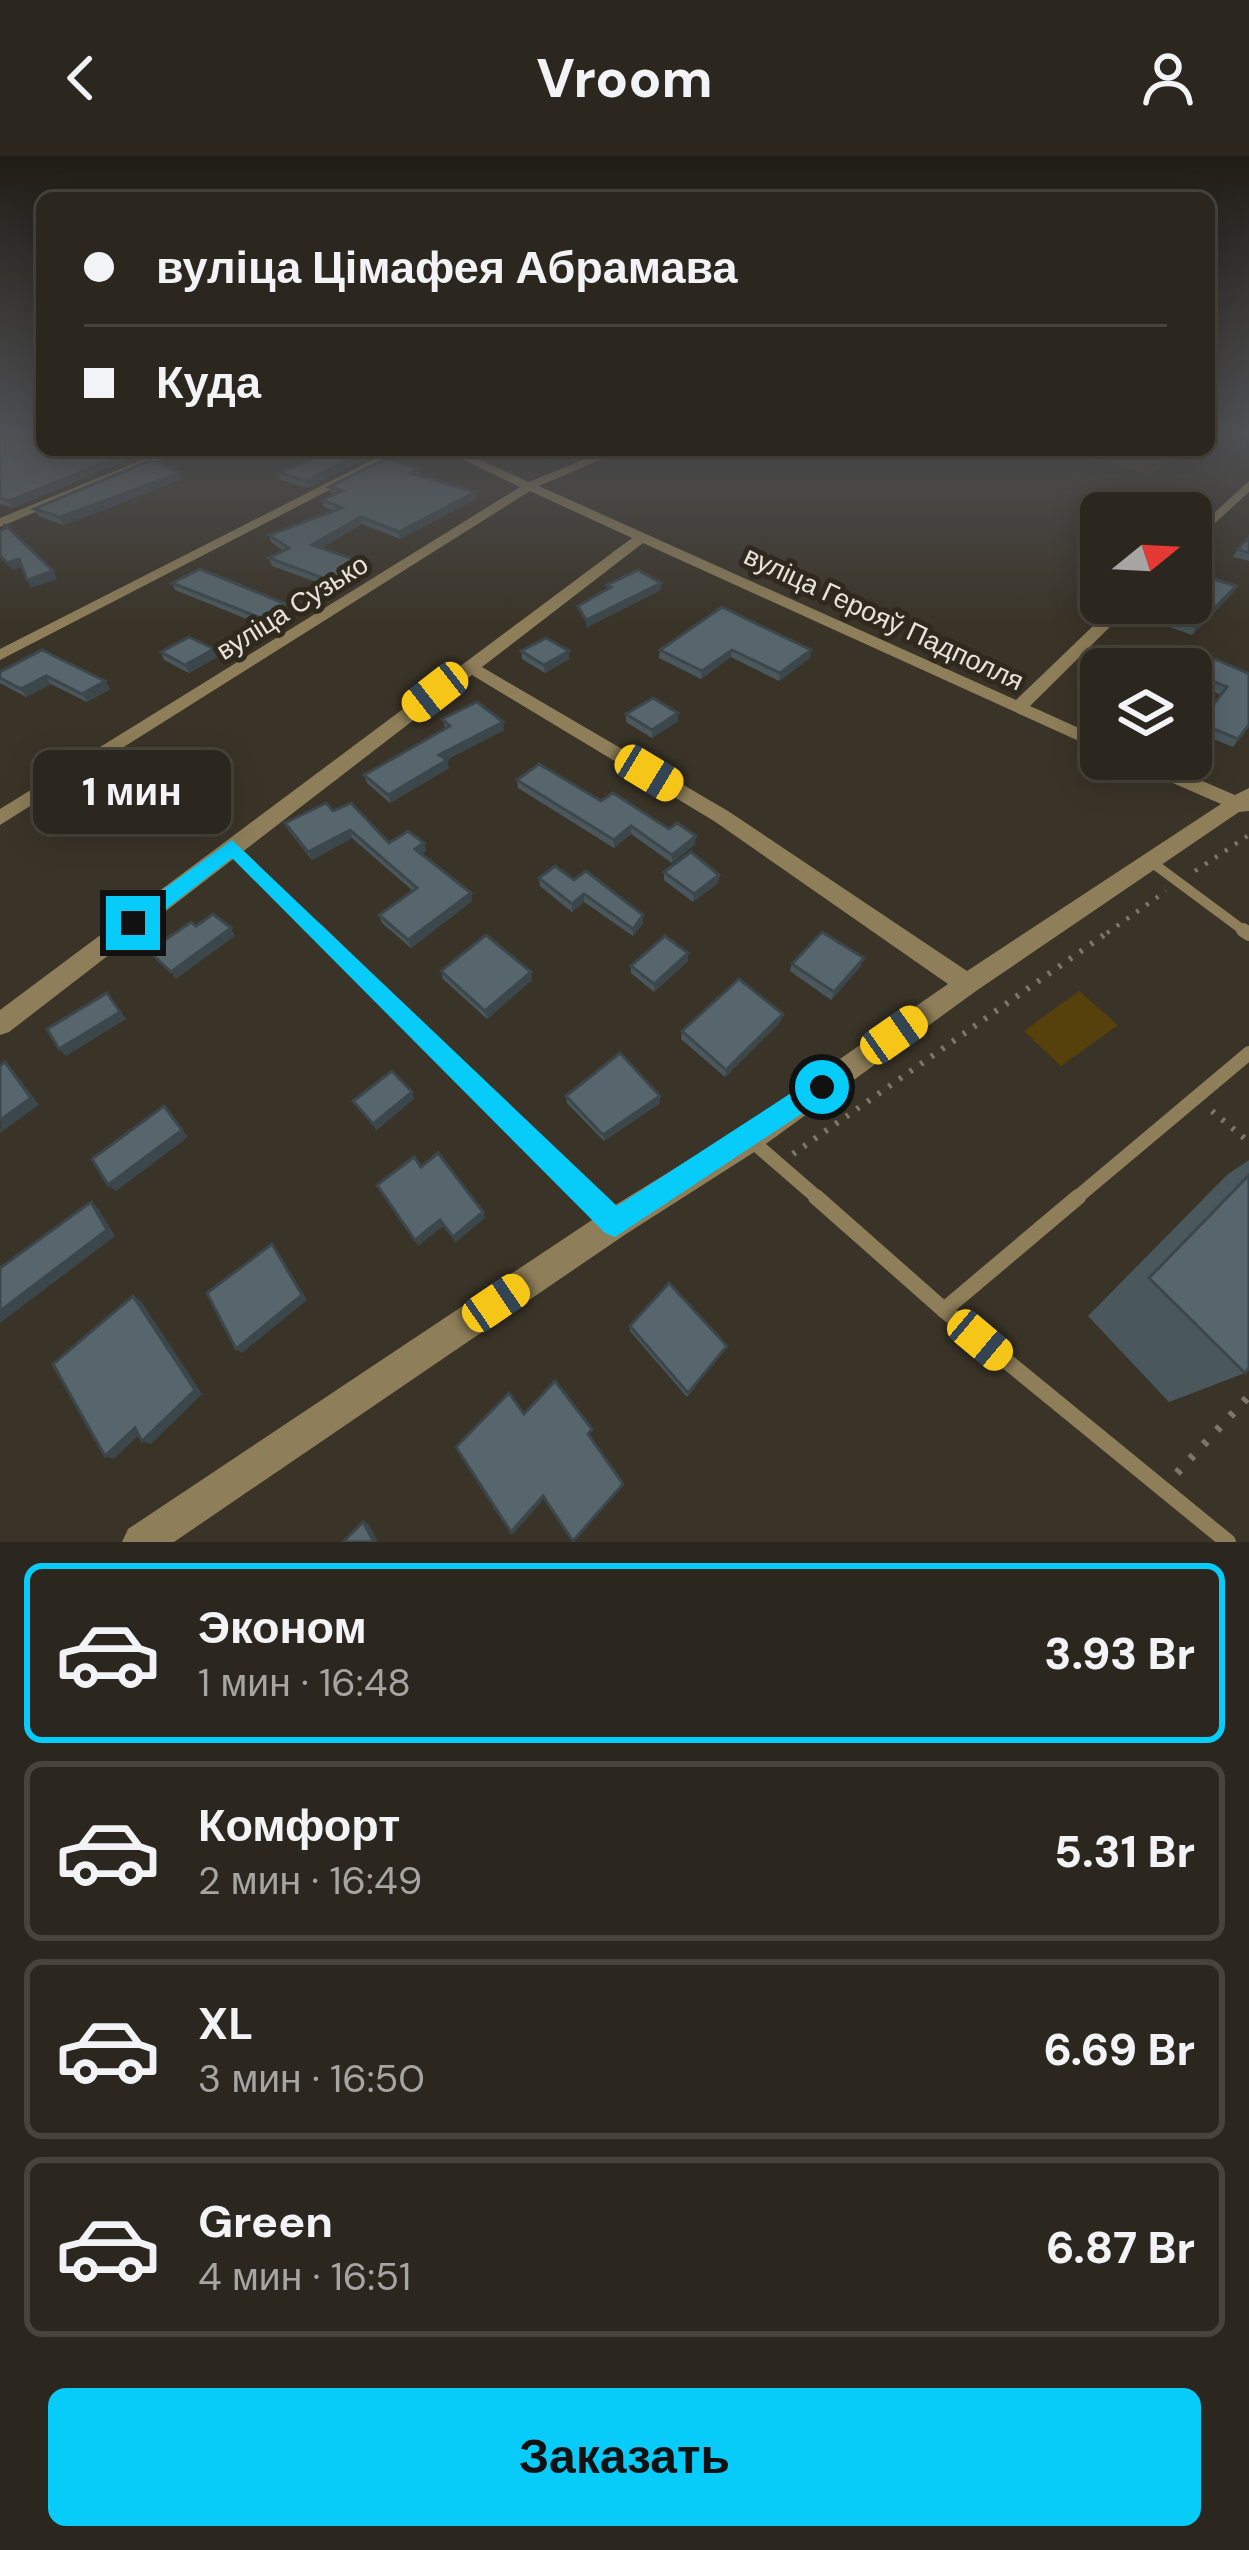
<!DOCTYPE html>
<html lang="ru">
<meta charset="utf-8">
<style>
body{margin:0;font-family:"DM Sans",sans-serif;background:#342f27;color:#f1f3f6;height:100vh;display:flex;flex-direction:column;font-size:45px;white-space:nowrap}
*{box-sizing:border-box;margin:0}
p{font-size:39px;color:#a6a5a4}
.icon{flex:none;width:66px;height:66px;fill:none;stroke:currentColor;stroke-width:2;stroke-linecap:round;stroke-linejoin:round}
.map{position:relative;height:1386px;overflow:hidden}
.side{display:flex;flex-direction:column;background:#2c271e;flex:1}
.side>*{flex:none}
.banner{position:absolute;left:36px;top:36px;width:1179px;height:264px;border-radius:18px;box-shadow:0 6px 30px #0003,0 0 0 3px #48443c;display:grid;align-content:center;height:264px;padding:0 48px;background:#2c271e}
.needle{width:78px;rotate:72deg}
.buttons{position:absolute;left:1080px;top:336px;display:grid;gap:24px}
.buttons a{display:grid;place-items:center;width:132px;height:132px;border-radius:18px;background:#2c271e;box-shadow:0 6px 30px #0003,0 0 0 3px #48443c;font-size:60px}
.end{position:absolute;width:54px;height:54px;margin:-27px;border:15px solid #07cbf9;background:#111;box-shadow:0 0 0 6px #111}
.from{border-radius:50%}
.bubble{position:absolute;height:84px;border-radius:18px;background:#2c271e;box-shadow:0 6px 30px #0003,0 0 0 3px #48443c;font-size:39px;font-weight:800;line-height:84px;text-align:center}
.car{position:absolute;width:36px;height:72px;margin:-36px -18px;border-radius:15px;box-shadow:0 0 9px 3px #0007;background:linear-gradient(#f5c518 24%,#345 0 40%,#f5c518 0 76%,#345 0 86%,#f5c518 0)}
.banner b{display:flex;align-items:center;gap:42px;height:114px;font-size:45px}
.banner b+b{border-top:3px solid #48443c}
.banner i{width:30px;height:30px;background:#f1f3f6}
ul{padding:21px 0 0;list-style:none}
li{display:flex;align-items:center;gap:36px;height:180px;margin:0 24px 18px;padding:0 24px;border:6px solid #48443c;border-radius:18px}
li div{flex:1}
li b{display:block;font-size:45px}
li em{font-style:normal;font-weight:800}
li.selected{border-color:#07cbf9}
li>.icon{width:108px;height:108px;stroke-width:1.5}
.primary-button{display:flex;gap:24px;margin-top:auto;padding:24px 48px}
.primary-button a{flex:1;height:138px;border-radius:18px;background:#07cbf9;color:#111;font-size:48px;font-weight:800;line-height:138px;text-align:center}
header{display:flex;justify-content:space-between;align-items:center;height:156px;padding:0 48px;background:#2c271e;font-size:54px;font-weight:800}
.map>svg:first-child{display:block}
.built{fill:#463e2b}
.green{fill:#56410c}
.lines{fill:none;stroke-linecap:round;stroke-linejoin:round}
.path-far2{stroke:#7c766c;stroke-width:4.5;stroke-dasharray:3 9;stroke-linecap:butt}
.path-far1{stroke:#7c766c;stroke-width:6;stroke-dasharray:3 10;stroke-linecap:butt}
.path{stroke:#7c766c;stroke-width:8;stroke-dasharray:4.5 15;stroke-linecap:butt}
.service-far2{stroke:#8e7e59;stroke-width:10}
.service-far1{stroke:#8e7e59;stroke-width:14}
.service{stroke:#8e7e59;stroke-width:16}
.minor{fill:#8e7e59;fill-rule:evenodd}
.wall{fill:#4a585d}
.shaded-wall{fill:#3c474c}
.building{fill:#56666c;stroke:#3c474c;stroke-width:3}
.route{fill:#07cbf9}
.labels{text-anchor:middle;dominant-baseline:central;stroke-width:10;stroke-linejoin:round;paint-order:stroke}
.far-street-label{font-size:27px;fill:#e7e3dc;stroke:#302a1e}
</style>
<header><svg class="icon" aria-label="back" viewBox="0 0 24 24"><path d="M15 5l-7 7 7 7"/></svg>Vroom<svg class="icon" aria-label="person" viewBox="0 0 24 24"><circle cx="12" cy="8" r="4"/><path d="M4 21q1-7 8-7t8 7"/></svg></header>
<div class="map">
<svg width="1249" height="1386" viewBox="0 0 1249 1386">
<rect width="100%" height="100%" fill="#3a3428"/>
<polygon class="built" points="1061,294 1183,294 1150,319"/>
<polygon class="green" points="1079,835 1118,869 1061,910 1024,875"/>
<g class="lines">
<g class="path-far2">
<polyline points="1195,715 1249,679"/>
<polyline points="1107,777 1166,735"/>
</g>
<g class="path-far1">
<polyline points="1212,955 1249,986"/>
<polyline points="793,998 1111,774"/>
</g>
<polyline class="path" points="1177,1317 1249,1240"/>
<g class="service-far2">
<polyline points="233,691 320,777"/>
<polyline points="1150,705 1247,777"/>
</g>
<g class="service-far1">
<polyline points="317,774 592,1044"/>
<polyline points="1243,774 1249,778"/>
<polyline points="752,985 820,1044"/>
<polyline points="1074,1044 1249,897"/>
</g>
<g class="service">
<polyline points="589,1041 613,1065"/>
<polyline points="816,1041 944,1154 1228,1386"/>
<polyline points="944,1154 1078,1041"/>
</g>
<g class="minor">
<polygon points="0,274 6,274 0,278"/>
<polygon points="167,294 183,294 0,371 0,362"/>
<polygon points="392,294 407,294 0,504 0,493"/>
<polygon points="443,294 458,294 529,326 607,294 623,294 539,330 1016,544 1117,447 1134,447 1030,550 1101,582 1101,595 643,387 482,511 728,655 967,815 1221,648 1127,607 1125,603 1151,603 1235,639 1249,632 1249,655 1239,656 976,835 759,993 626,1078 174,1386 122,1386 128,1373 604,1056 739,973 948,828 714,665 472,519 9,876 0,879 0,854 632,382 530,335 0,669 0,653 520,331"/>
<polygon points="1249,325 1249,336 1191,389 1191,378"/>
</g>
</g>
<g class="wall">
<polygon points="0,283 42,294 151,294 13,352 0,348"/>
<polygon points="185,294 242,294 211,304 186,296"/>
<polygon points="525,294 579,294 552,305"/>
<polygon points="362,297 363,304 308,332 281,324 279,317"/>
<polygon points="419,312 419,320 475,336 476,343 400,383 362,368 321,392 363,414 333,432 272,410 269,402 284,395 271,386 269,379 334,355 324,351 322,344 334,339 331,338 329,331"/>
<polygon points="182,323 63,369 38,360 34,353"/>
<polygon points="1249,381 1249,405 1233,401 1238,393"/>
<polygon points="172,427 288,455 264,470 175,434"/>
<polygon points="1232,438 1192,479 1167,470 1172,462"/>
<polygon points="722,451 810,502 779,525 731,501 701,523 659,502 660,494"/>
<polygon points="521,495 569,503 545,517 522,503"/>
<polygon points="161,496 217,501 189,517 164,504"/>
<polygon points="1215,503 1249,568 1233,591 1194,575 1221,539 1194,528"/>
<polygon points="0,516 105,525 110,533 87,546 51,528 26,541 0,527"/>
<polygon points="678,557 678,565 652,582 626,566 626,558"/>
<polygon points="442,563 504,574 446,604 449,612 390,647 367,627 364,619 446,573"/>
<polygon points="517,624 601,645 669,673 695,688 672,707 631,678 614,692 518,632"/>
<polygon points="333,655 389,687 424,687 426,695 421,698 471,737 472,745 411,792 382,767 379,759 413,735 352,682 312,704 289,675 285,667"/>
<polygon points="664,716 719,719 718,727 693,746 664,724"/>
<polygon points="539,722 574,724 643,767 633,780 584,746 572,756 540,730"/>
<polygon points="688,797 688,805 654,836 631,817 631,810"/>
<polygon points="792,808 861,810 831,844 790,815"/>
<polygon points="441,815 532,824 487,863 443,823"/>
<polygon points="781,865 725,921 681,883 682,875"/>
<polygon points="566,940 660,940 660,947 604,985 567,947"/>
<polygon points="1249,1004 1249,1212 1245,1217 1169,1246 1088,1160 1227,1019"/>
<polygon points="630,1170 727,1190 687,1241 630,1175"/>
</g>
<g class="shaded-wall">
<polygon points="136,294 151,294 13,352 9,345"/>
<polygon points="219,294 242,294 211,304 209,297"/>
<polygon points="562,294 579,294 552,305 552,298"/>
<polygon points="362,297 363,304 308,332 306,325"/>
<polygon points="180,317 182,323 110,352 63,369 60,361"/>
<polygon points="475,336 476,343 400,383 399,376"/>
<polygon points="361,361 362,368 314,396 312,389"/>
<polygon points="19,403 23,411 12,414 7,407"/>
<polygon points="362,406 363,414 333,432 331,425"/>
<polygon points="53,415 57,423 31,432 27,424"/>
<polygon points="661,427 661,434 586,472 586,464"/>
<polygon points="1236,430 1232,438 1192,479 1196,471"/>
<polygon points="286,448 288,455 264,470 261,462"/>
<polygon points="214,493 217,501 189,517 185,509"/>
<polygon points="732,494 731,501 701,523 702,515"/>
<polygon points="811,494 810,502 779,525 780,517"/>
<polygon points="569,495 569,503 545,517 544,509"/>
<polygon points="46,520 51,528 26,541 21,533"/>
<polygon points="105,525 110,533 87,546 82,538"/>
<polygon points="678,557 678,565 652,582 652,574"/>
<polygon points="503,566 504,574 441,607 439,599"/>
<polygon points="447,604 449,612 390,647 388,639"/>
<polygon points="631,670 631,678 614,692 614,684"/>
<polygon points="350,674 352,682 312,704 308,696"/>
<polygon points="696,680 695,688 672,707 672,699"/>
<polygon points="424,687 426,695 417,701 415,693"/>
<polygon points="719,719 718,727 693,746 694,738"/>
<polygon points="471,737 472,745 411,792 408,784"/>
<polygon points="584,738 584,746 572,756 572,748"/>
<polygon points="643,759 643,767 633,780 633,773"/>
<polygon points="231,772 235,780 176,823 171,816"/>
<polygon points="688,797 688,805 654,836 654,828"/>
<polygon points="864,802 861,810 831,844 834,836"/>
<polygon points="531,816 532,824 487,863 485,855"/>
<polygon points="107,837 126,863 66,900 59,893"/>
<polygon points="783,858 781,865 725,921 726,914"/>
<polygon points="5,906 13,914 39,949 0,977"/>
<polygon points="412,936 414,943 376,975 373,968"/>
<polygon points="660,940 660,947 604,985 603,979"/>
<polygon points="164,950 188,981 116,1035 108,1029"/>
<polygon points="91,1046 98,1052 115,1080 0,1167 0,1155"/>
<polygon points="483,1056 485,1062 455,1087 453,1081"/>
<polygon points="440,1064 443,1070 418,1090 415,1084"/>
<polygon points="272,1088 277,1094 307,1144 242,1197 236,1193"/>
<polygon points="133,1140 141,1145 202,1238 151,1288 142,1285"/>
<polygon points="135,1272 143,1275 114,1303 105,1300"/>
<polygon points="623,1328 623,1330 574,1386 573,1385"/>
<polygon points="543,1340 545,1342 513,1378 511,1376"/>
<polygon points="363,1366 368,1367 378,1386 374,1386"/>
</g>
<g class="building">
<polygon points="16,274 42,276 42,294 136,294 9,345 0,342 0,283"/>
<polygon points="327,294 351,294 362,297 306,325 279,317 328,296"/>
<polygon points="385,303 419,312 410,317 475,336 399,376 361,361 312,389 362,406 331,425 269,402 289,392 269,379 342,352 322,344 342,335 329,331"/>
<polygon points="151,304 180,317 60,361 34,353"/>
<polygon points="4,368 53,415 27,424 19,403 7,407 0,399 0,375 6,372"/>
<polygon points="1249,381 1249,397 1238,393"/>
<polygon points="200,413 286,448 261,462 172,427"/>
<polygon points="638,414 661,427 586,464 578,450 611,431 607,429"/>
<polygon points="1211,422 1236,430 1196,471 1172,462 1187,447 1191,447 1191,443"/>
<polygon points="722,451 811,494 780,517 732,494 702,515 660,494"/>
<polygon points="189,481 214,493 185,509 161,496"/>
<polygon points="546,482 569,495 544,509 521,495"/>
<polygon points="42,494 105,525 82,538 46,520 21,533 0,522 0,516"/>
<polygon points="1215,503 1249,518 1249,569 1238,583 1199,567 1227,531 1199,520"/>
<polygon points="653,542 678,557 652,574 626,558"/>
<polygon points="477,546 503,566 439,599 447,604 388,639 364,619 450,570 442,563"/>
<polygon points="539,608 601,645 613,637 669,673 677,667 696,680 672,699 631,670 614,684 517,624"/>
<polygon points="326,647 333,655 351,647 389,687 408,675 424,687 415,693 471,737 408,784 379,759 417,732 350,674 308,696 285,667"/>
<polygon points="691,696 719,719 694,738 664,716"/>
<polygon points="555,710 574,724 586,715 643,759 633,773 584,738 572,748 539,722"/>
<polygon points="213,758 231,772 171,816 149,795 191,766 196,770"/>
<polygon points="822,776 864,802 834,836 792,808"/>
<polygon points="486,779 531,816 485,855 441,815"/>
<polygon points="665,780 688,797 654,828 631,810"/>
<polygon points="739,823 783,858 726,914 682,875"/>
<polygon points="107,837 120,856 59,893 47,873"/>
<polygon points="620,897 660,940 603,979 566,940"/>
<polygon points="5,906 31,942 0,964 0,910"/>
<polygon points="392,915 412,936 373,968 353,945"/>
<polygon points="164,950 182,974 108,1029 92,1003"/>
<polygon points="438,997 483,1056 453,1081 440,1064 415,1084 377,1029 414,1001 421,1011"/>
<polygon points="1249,1019 1249,1212 1245,1217 1149,1122"/>
<polygon points="91,1046 107,1074 0,1155 0,1112"/>
<polygon points="272,1088 302,1139 236,1193 207,1137"/>
<polygon points="669,1127 727,1190 688,1237 630,1170"/>
<polygon points="133,1140 195,1234 142,1285 135,1272 105,1300 53,1208"/>
<polygon points="555,1225 592,1273 588,1278 623,1328 573,1385 543,1340 511,1376 456,1291 509,1237 524,1258"/>
<polygon points="363,1366 374,1386 343,1386"/>
</g>
<linearGradient id="sky" x2="0" y2="1"><stop stop-color="#201d16"/><stop offset="0.59" stop-color="#4f5053"/><stop offset="1" stop-color="#4f5053" stop-opacity="0"/></linearGradient>
<rect width="1249" height="468" fill="url(#sky)"/>
<polygon class="route" points="232,684 617,1050 813,923 822,920 834,931 830,939 615,1081 605,1077 232,702 140,773 125,773 125,761"/>
<g class="labels">
<g class="far-street-label">
<text transform="translate(292 451) rotate(-32)">вуліца Сузько</text>
<text transform="translate(884 462) rotate(25)">вуліца Герояў Падполля</text>
</g>
</g>
</svg>
<div class="buttons">
<a><svg class="needle" viewBox="-14 -14 28 28"><path d="M0-13l5 13h-10z" fill="#e53935"/><path d="M0 13l5-13h-10z" fill="#a6a5a4"/></svg></a>
<a><svg class="icon" aria-label="layers" viewBox="0 0 24 24"><path d="M12 4l9 5-9 5-9-5zM3 14l9 5 9-5"/></svg></a>
</div>
<i class="end from" style="left:822px;top:931px"></i>
<i class="end" style="left:133px;top:767px"></i>
<div class="bubble" style="left:33px;top:594px;width:198px">1 мин</div>
<i class="car" style="left:435px;top:536px;rotate:232deg"></i>
<i class="car" style="left:649px;top:617px;rotate:121deg"></i>
<i class="car" style="left:894px;top:879px;rotate:55deg"></i>
<i class="car" style="left:496px;top:1147px;rotate:56deg"></i>
<i class="car" style="left:980px;top:1184px;rotate:130deg"></i>
<div class="banner">
<b><i class="from"></i>вуліца Цімафея Абрамава</b>
<b><i></i>Куда</b>
</div>
</div>
<section class="side">
<ul>
<li class="selected"><svg class="icon" aria-label="car" viewBox="0 0 24 24"><path d="M5 17H2v-5l4-1 3-4h7l3 4 3 1v5h-3M9 17h6M6 11h13"/><circle cx="7" cy="17" r="2"/><circle cx="17" cy="17" r="2"/></svg><div><b>Эконом</b><p>1 мин · 16:48</p></div><em>3.93 Br</em></li>
<li><svg class="icon" aria-label="car" viewBox="0 0 24 24"><path d="M5 17H2v-5l4-1 3-4h7l3 4 3 1v5h-3M9 17h6M6 11h13"/><circle cx="7" cy="17" r="2"/><circle cx="17" cy="17" r="2"/></svg><div><b>Комфорт</b><p>2 мин · 16:49</p></div><em>5.31 Br</em></li>
<li><svg class="icon" aria-label="car" viewBox="0 0 24 24"><path d="M5 17H2v-5l4-1 3-4h7l3 4 3 1v5h-3M9 17h6M6 11h13"/><circle cx="7" cy="17" r="2"/><circle cx="17" cy="17" r="2"/></svg><div><b>XL</b><p>3 мин · 16:50</p></div><em>6.69 Br</em></li>
<li><svg class="icon" aria-label="car" viewBox="0 0 24 24"><path d="M5 17H2v-5l4-1 3-4h7l3 4 3 1v5h-3M9 17h6M6 11h13"/><circle cx="7" cy="17" r="2"/><circle cx="17" cy="17" r="2"/></svg><div><b>Green</b><p>4 мин · 16:51</p></div><em>6.87 Br</em></li>
</ul>
<div class="primary-button"><a>Заказать</a></div>
</section>
